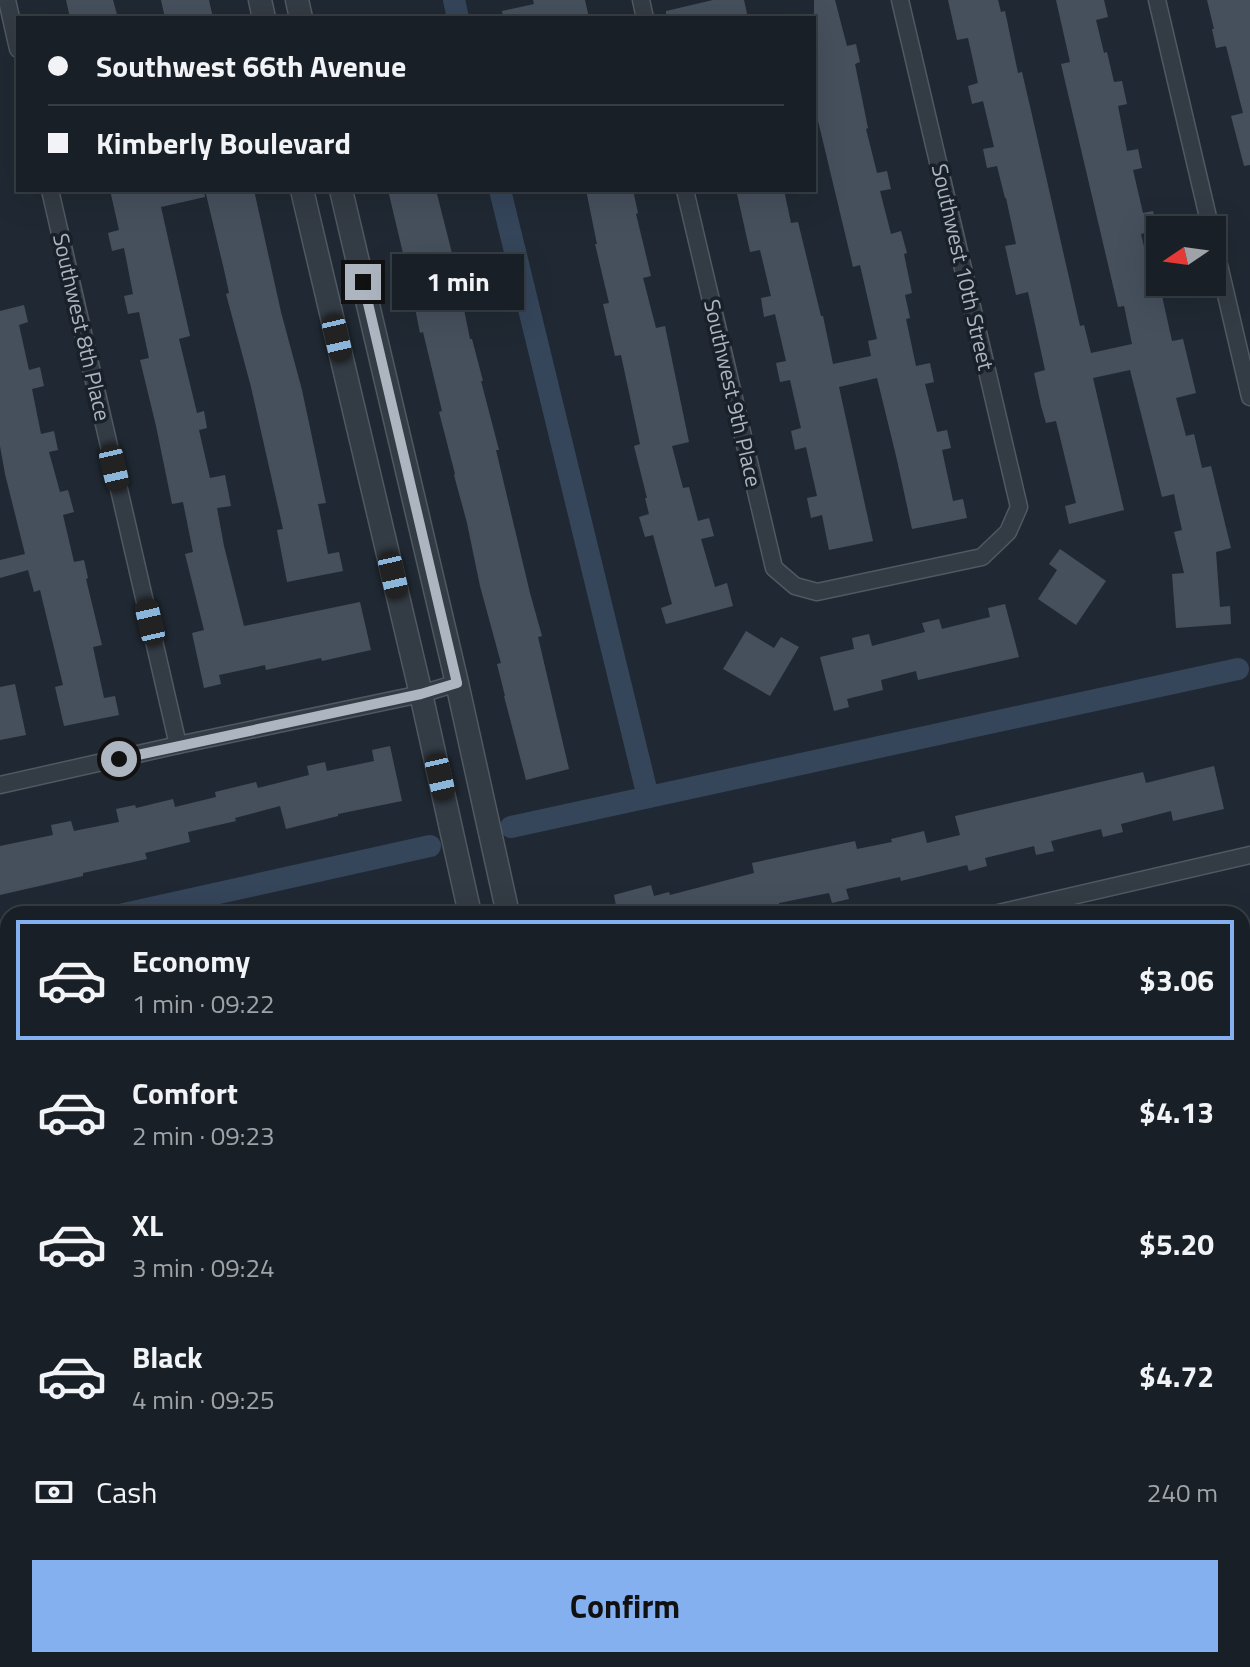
<!DOCTYPE html>
<meta charset="utf-8">
<style>
body{margin:0;font-family:"Titillium Web",sans-serif;background:#21272e;color:#f1f3f6;height:100vh;display:flex;flex-direction:column;font-size:30px;white-space:nowrap}
*{box-sizing:border-box;margin:0}
p{font-size:26px;color:#9fa2a7}
.icon{flex:none;width:44px;height:44px;fill:none;stroke:currentColor;stroke-width:2;stroke-linecap:round;stroke-linejoin:round}
.map{position:relative;flex:1;overflow:hidden}
.sheet{position:absolute;left:0px;top:906px;width:1250px;height:762px;display:flex;flex-direction:column;background:#181f26;border-radius:24px 24px 0 0;box-shadow:0 8px 32px #0002,0 0 0 2px #363d43}
.sheet>*{flex:none}
.banner{position:absolute;left:16px;top:16px;width:800px;height:176px;border-radius:0px;box-shadow:0 8px 32px #0002,0 0 0 2px #363d43;display:grid;align-content:center;height:176px;padding:0 32px;background:#181f26}
.needle{width:52px;rotate:257deg}
.buttons{position:absolute;left:1146px;top:216px;display:grid;gap:16px}
.buttons a{display:grid;place-items:center;width:80px;height:80px;border-radius:0px;background:#181f26;box-shadow:0 8px 32px #0002,0 0 0 2px #363d43;font-size:40px}
.end{position:absolute;width:36px;height:36px;margin:-18px;border:10px solid #adb5c1;background:#111;box-shadow:0 0 0 4px #111}
.from{border-radius:50%}
.bubble{position:absolute;height:56px;border-radius:0px;background:#181f26;box-shadow:0 8px 32px #0002,0 0 0 2px #363d43;font-size:26px;font-weight:700;line-height:56px;text-align:center}
.car{position:absolute;width:24px;height:48px;margin:-24px -12px;border-radius:10px;box-shadow:0 0 6px 2px #0007;background:linear-gradient(#222 24%,#8ab4d8 0 40%,#222 0 76%,#8ab4d8 0 86%,#222 0)}
.banner b{display:flex;align-items:center;gap:28px;height:76px;font-size:30px}
.banner b+b{border-top:2px solid #363d43}
.banner i{width:20px;height:20px;background:#f1f3f6}
ul{padding:14px 0 0;list-style:none}
li{display:flex;align-items:center;gap:24px;height:120px;margin:0 16px 12px;padding:0 16px;border:4px solid transparent;border-radius:0px}
li div{flex:1}
li b{display:block;font-size:30px}
li em{font-style:normal;font-weight:700}
li.on{border-color:#84b0f0}
li>.icon{width:72px;height:72px;stroke-width:1.5}
.pay{display:flex;align-items:center;gap:20px;height:88px;padding:0 32px;font-size:30px}
.pay p{margin-inline-start:auto}
.button{display:flex;gap:16px;margin-top:auto;padding:16px 32px}
.button a{flex:1;height:92px;border-radius:0px;background:#84b0f0;color:#111;font-size:32px;font-weight:700;line-height:92px;text-align:center}
.map>svg:first-child{display:block}
.lines{fill:none;stroke-linecap:round;stroke-linejoin:round}
.canal{stroke:#35455a;stroke-width:22}
.building{fill:#46505d}
.minor-casing{stroke:#515862;stroke-width:19}
.tertiary-casing{stroke:#515862;stroke-width:25}
.minor{stroke:#333b44;stroke-width:16}
.tertiary{stroke:#333b44;stroke-width:22}
.route{stroke:#adb5c1;stroke-width:10}
.labels{text-anchor:middle;dominant-baseline:central;stroke-width:7;stroke-linejoin:round;paint-order:stroke}
.street-label{font-size:22px;fill:#adb5c1;stroke:#192029}
</style>
<div class="map">
<svg width="1250" height="1667" viewBox="0 0 1250 1667">
<rect width="100%" height="100%" fill="#202933"/>
<g class="lines">
<g class="canal">
<polyline points="454,0 458,18"/>
<polyline points="500,190 648,797"/>
<polyline points="511,827 1238,669"/>
<polyline points="124,914 430,846"/>
<polyline points="0,942 8,940"/>
</g>
</g>
<g class="building">
<polygon points="66,0 113,0 118,18 70,18"/>
<polygon points="161,0 209,0 213,18 165,18"/>
<polygon points="533,0 585,0 589,18 503,18 502,11 534,4"/>
<polygon points="713,0 744,0 748,18 666,18 666,11"/>
<polygon points="814,0 835,0 847,46 856,44 860,62 855,64 868,128 866,129 877,173 887,171 891,189 880,191 891,234 901,231 907,253 904,254 912,293 905,295 910,318 906,319 916,366 930,363 934,382 925,384 937,432 947,430 951,448 942,450 953,501 963,499 967,518 912,529 897,460 877,378 839,387 873,541 829,550 822,515 811,518 807,498 817,496 806,447 795,450 791,431 801,428 790,380 780,382 776,363 786,361 775,314 764,317 761,298 771,296 760,250 750,252 737,194 747,192 746,190 784,190 791,223 798,222 821,316 823,316 833,364 871,356 868,341 877,339 860,265 853,267 814,104"/>
<polygon points="948,0 998,0 1001,12 1005,11 1018,73 1022,72 1032,115 1080,326 1084,325 1091,353 1132,344 1124,306 1118,307 1061,64 1070,62 1056,0 1104,0 1108,17 1096,20 1104,53 1107,52 1114,82 1122,81 1127,104 1118,106 1127,151 1138,149 1142,168 1133,170 1143,213 1153,211 1157,230 1141,234 1152,280 1160,278 1160,282 1193,282 1194,288 1162,296 1172,341 1183,339 1196,393 1176,398 1186,436 1194,434 1202,468 1211,466 1231,548 1216,552 1220,607 1230,606 1231,624 1176,628 1172,574 1184,573 1174,532 1182,530 1174,494 1162,497 1130,370 1093,378 1124,510 1069,524 1065,506 1076,503 1056,421 1046,423 1041,406 1034,373 1045,370 1028,292 1016,295 1005,246 1016,244 1006,198 1005,198 997,166 987,168 983,149 994,147 983,101 972,104 968,86 978,83 968,38 957,40"/>
<polygon points="1207,0 1250,0 1250,165 1244,166 1231,116 1243,113 1226,46 1216,48 1212,29 1214,29"/>
<polygon points="110,190 204,190 205,197 161,207 190,336 179,339 197,413 204,411 207,428 199,430 210,478 225,475 231,506 217,508 224,546 244,626 360,602 371,650 322,661 321,658 266,670 265,665 219,675 221,684 204,688 192,633 204,630 185,554 193,552 183,502 172,504 156,426 140,360 149,358 139,312 128,314 124,296 133,294 124,248 112,251 108,233 119,230"/>
<polygon points="205,190 254,190 281,312 302,390 326,503 318,504 328,554 339,552 343,571 287,582 277,530 283,529 251,387 226,294 229,293 225,274"/>
<polygon points="388,190 436,190 455,265 470,339 472,339 483,381 481,381 499,450 496,450 530,593 542,636 538,637 569,769 526,780 504,696 505,696 497,664 501,663 480,586 467,523 454,475 455,474 439,412 442,411 423,332 420,333 410,283"/>
<polygon points="586,190 633,190 638,213 636,214 651,276 643,278 656,328 665,326 689,442 672,446 683,488 689,487 698,521 709,518 714,536 701,539 715,587 727,583 733,606 666,624 661,608 672,604 653,535 645,537 639,517 649,514 645,498 647,498 634,446 640,444 621,355 615,356 603,304 609,303 595,244 597,244"/>
<polygon points="24,305 28,322 19,325 29,370 40,367 44,386 32,389 41,434 54,431 58,450 49,452 60,492 68,490 74,512 63,515 74,562 84,560 88,578 86,579 102,645 93,647 104,698 115,696 119,715 64,726 55,687 63,685 40,590 34,592 28,570 0,578 0,560 25,554 5,474 0,446 0,311"/>
<polygon points="1060,549 1106,581 1076,625 1038,599 1057,570 1049,564"/>
<polygon points="1005,604 1019,657 918,680 916,671 881,680 883,690 847,699 849,707 834,711 820,657 854,649 852,638 869,634 872,646 925,632 922,623 939,619 942,629 990,617 988,608"/>
<polygon points="746,631 774,648 781,637 799,647 770,696 723,669"/>
<polygon points="15,684 26,735 0,740 0,687"/>
<polygon points="390,746 402,801 338,814 338,816 286,829 280,806 235,818 236,821 188,832 190,842 145,853 147,859 83,873 83,876 0,895 0,846 53,835 51,825 71,821 74,831 119,822 116,809 135,805 136,808 173,799 175,807 216,797 215,792 256,782 258,788 309,775 307,766 325,762 327,771 374,761 372,750"/>
<polygon points="1214,766 1224,809 1173,821 1171,811 1121,824 1123,832 1103,837 1101,829 1051,841 1054,851 1036,855 1034,846 985,858 987,866 969,871 967,865 901,881 900,877 846,889 849,899 832,903 829,893 779,903 781,914 609,914 608,908 616,906 614,895 651,885 654,896 669,892 670,895 754,873 752,863 855,841 857,849 892,842 891,839 924,831 927,843 960,835 955,816 1143,772 1146,783"/>
</g>
<g class="lines">
<g class="minor-casing">
<g id="minor">
<polyline points="7,0 18,49"/>
<polyline points="641,0 645,18"/>
<polyline points="1157,0 1211,230"/>
<polyline points="50,190 178,745"/>
<polyline points="685,190 774,568 795,586 817,592 982,557 1008,532 1019,507 900,0"/>
<polyline points="1212,235 1250,397"/>
<polyline points="0,785 178,745 421,694 457,683"/>
<polyline points="994,914 1250,855"/>
<polyline points="0,1143 8,1141"/>
<polyline points="0,1420 8,1418"/>
<polyline points="86,1660 92,1667"/>
<polyline points="902,1660 904,1667"/>
<polyline points="1185,1660 1186,1667"/>
<polyline points="754,1667 781,1660"/>
</g>
</g>
<g class="tertiary-casing">
<g id="tertiary">
<polyline points="260,0 264,18"/>
<polyline points="297,0 301,18"/>
<polyline points="302,190 421,694 470,914"/>
<polyline points="341,190 457,683 508,914"/>
<polyline points="368,1667 370,1660"/>
<polyline points="406,1667 407,1660"/>
</g>
</g>
<use href="#minor" class="minor"/>
<use href="#tertiary" class="tertiary"/>
</g>
<g class="lines">
<polyline class="route" points="119,759 421,694 457,683 363,282"/>
</g>
<g class="labels">
<g class="street-label">
<text transform="translate(963 267) rotate(77)">Southwest 10th Street</text>
<text transform="translate(82 327) rotate(77)">Southwest 8th Place</text>
<text transform="translate(733 393) rotate(77)">Southwest 9th Place</text>
</g>
</g>
</svg>
<div class="buttons">
<a><svg class="needle" viewBox="-14 -14 28 28"><path d="M0-13l5 13h-10z" fill="#e53935"/><path d="M0 13l5-13h-10z" fill="#9fa2a7"/></svg></a>
</div>
<i class="end from" style="left:119px;top:759px"></i>
<i class="end" style="left:363px;top:282px"></i>
<div class="bubble" style="left:392px;top:254px;width:132px">1 min</div>
<i class="car" style="left:337px;top:338px;rotate:167deg"></i>
<i class="car" style="left:114px;top:468px;rotate:167deg"></i>
<i class="car" style="left:393px;top:575px;rotate:167deg"></i>
<i class="car" style="left:150px;top:622px;rotate:347deg"></i>
<i class="car" style="left:440px;top:777px;rotate:167deg"></i>
<div class="banner">
<b><i class="from"></i>Southwest 66th Avenue</b>
<b><i></i>Kimberly Boulevard</b>
</div>
<section class="sheet">
<ul>
<li class="on"><svg class="icon" aria-label="car" viewBox="0 0 24 24"><path d="M5 17H2v-5l4-1 3-4h7l3 4 3 1v5h-3M9 17h6M6 11h13"/><circle cx="7" cy="17" r="2"/><circle cx="17" cy="17" r="2"/></svg><div><b>Economy</b><p>1 min · 09:22</p></div><em>$3.06</em></li>
<li><svg class="icon" aria-label="car" viewBox="0 0 24 24"><path d="M5 17H2v-5l4-1 3-4h7l3 4 3 1v5h-3M9 17h6M6 11h13"/><circle cx="7" cy="17" r="2"/><circle cx="17" cy="17" r="2"/></svg><div><b>Comfort</b><p>2 min · 09:23</p></div><em>$4.13</em></li>
<li><svg class="icon" aria-label="car" viewBox="0 0 24 24"><path d="M5 17H2v-5l4-1 3-4h7l3 4 3 1v5h-3M9 17h6M6 11h13"/><circle cx="7" cy="17" r="2"/><circle cx="17" cy="17" r="2"/></svg><div><b>XL</b><p>3 min · 09:24</p></div><em>$5.20</em></li>
<li><svg class="icon" aria-label="car" viewBox="0 0 24 24"><path d="M5 17H2v-5l4-1 3-4h7l3 4 3 1v5h-3M9 17h6M6 11h13"/><circle cx="7" cy="17" r="2"/><circle cx="17" cy="17" r="2"/></svg><div><b>Black</b><p>4 min · 09:25</p></div><em>$4.72</em></li>
</ul>
<div class="pay"><svg class="icon" aria-label="cash" viewBox="0 0 24 24"><path d="M3 7h18v10H3z"/><circle cx="12" cy="12" r="2"/></svg>Cash<p>240 m</p></div>
<div class="button"><a>Confirm</a></div>
</section>
</div>
